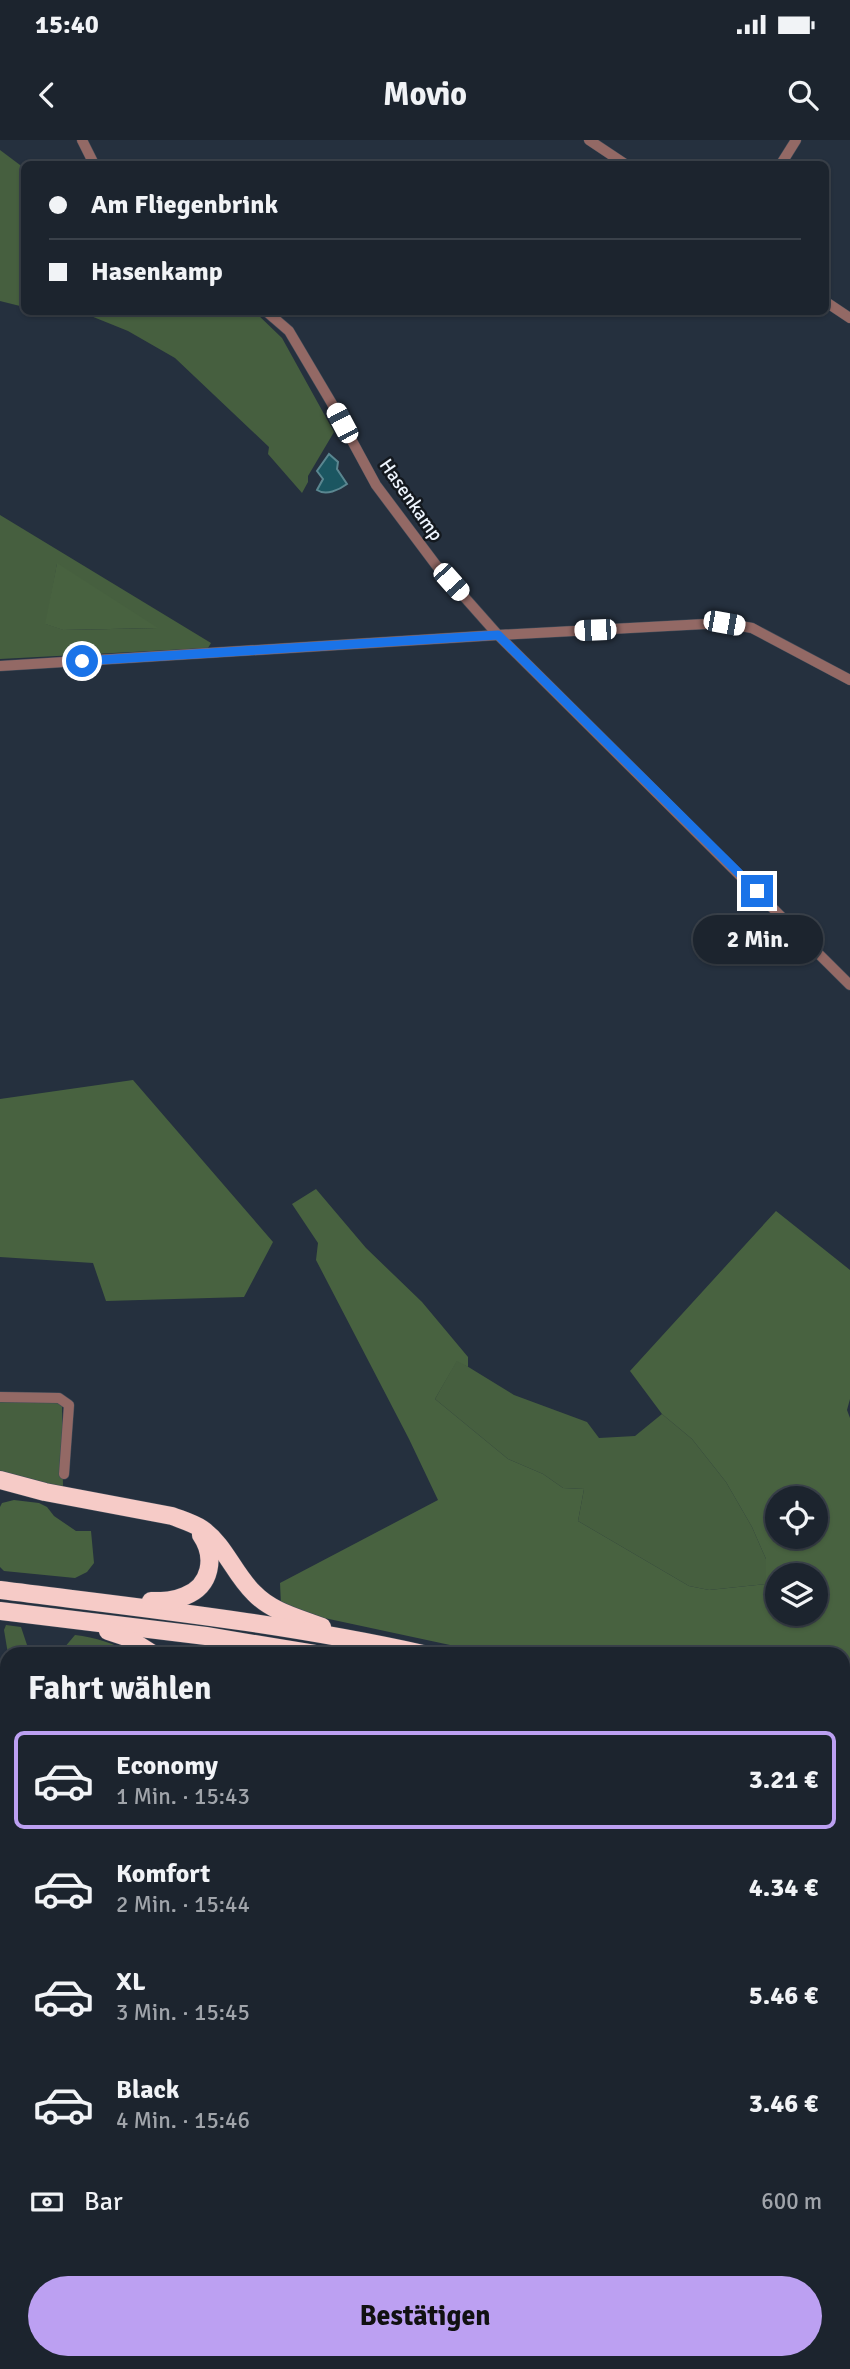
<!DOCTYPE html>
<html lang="de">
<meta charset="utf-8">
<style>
body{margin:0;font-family:Signika,sans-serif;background:#252c36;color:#f1f3f6;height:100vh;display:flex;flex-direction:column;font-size:26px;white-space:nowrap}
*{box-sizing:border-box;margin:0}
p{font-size:23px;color:#a0a4aa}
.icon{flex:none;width:38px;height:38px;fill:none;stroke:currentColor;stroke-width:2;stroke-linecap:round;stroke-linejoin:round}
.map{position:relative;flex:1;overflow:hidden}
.panel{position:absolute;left:0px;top:1507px;width:850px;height:723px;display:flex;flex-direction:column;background:#1c242e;border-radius:21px 21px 0 0;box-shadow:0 2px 5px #0004,0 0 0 2px #3a414a}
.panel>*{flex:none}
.hud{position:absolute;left:21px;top:21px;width:808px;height:154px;border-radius:10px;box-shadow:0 2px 5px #0004,0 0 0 2px #3a414a;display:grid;align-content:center;height:154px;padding:0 28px;background:#1c242e}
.fabs{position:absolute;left:765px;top:1346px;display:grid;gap:14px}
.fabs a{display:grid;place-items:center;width:63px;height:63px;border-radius:50%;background:#1c242e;box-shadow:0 2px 5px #0004,0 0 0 2px #3a414a;font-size:35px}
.end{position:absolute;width:32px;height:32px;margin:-16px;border:9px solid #1a73e8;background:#fff;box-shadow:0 0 0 4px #fff}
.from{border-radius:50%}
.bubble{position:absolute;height:49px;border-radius:24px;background:#1c242e;box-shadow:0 2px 5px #0004,0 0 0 2px #3a414a;font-size:23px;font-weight:800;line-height:49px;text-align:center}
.car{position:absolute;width:21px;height:42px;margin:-21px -10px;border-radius:9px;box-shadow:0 0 5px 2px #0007;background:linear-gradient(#fff 24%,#345 0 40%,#fff 0 76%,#345 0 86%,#fff 0)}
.hud b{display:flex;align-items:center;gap:24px;height:66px;font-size:26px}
.hud b+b{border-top:2px solid #3a414a}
.hud i{width:18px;height:18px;background:#f1f3f6}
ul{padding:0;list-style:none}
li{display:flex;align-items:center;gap:21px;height:98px;margin:0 14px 10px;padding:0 14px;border:4px solid transparent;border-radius:10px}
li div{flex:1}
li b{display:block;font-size:26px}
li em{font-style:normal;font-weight:800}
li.on{border-color:#bca0f2}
li>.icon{width:63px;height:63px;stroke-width:1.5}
h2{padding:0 28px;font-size:32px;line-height:84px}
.pay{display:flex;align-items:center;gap:18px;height:77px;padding:0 28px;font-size:26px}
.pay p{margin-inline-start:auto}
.action{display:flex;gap:14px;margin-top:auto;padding:14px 28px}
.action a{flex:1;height:80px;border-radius:42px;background:#bca0f2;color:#111;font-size:28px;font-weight:800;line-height:80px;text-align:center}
.status{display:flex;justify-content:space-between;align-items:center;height:49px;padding:0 35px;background:#1c242e;direction:ltr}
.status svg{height:19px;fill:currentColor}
header{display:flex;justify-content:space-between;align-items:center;height:91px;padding:0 28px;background:#1c242e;font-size:32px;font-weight:800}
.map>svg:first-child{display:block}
.green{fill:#465f3f;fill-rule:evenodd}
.forest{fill:#486240;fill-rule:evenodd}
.water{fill:#1b5661;stroke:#5a8690;stroke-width:2}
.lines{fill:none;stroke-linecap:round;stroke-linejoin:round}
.street-casing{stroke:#414c59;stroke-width:11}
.secondary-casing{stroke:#414c59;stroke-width:16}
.highway-casing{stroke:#414c59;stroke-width:19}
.street{stroke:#936965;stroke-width:10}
.secondary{stroke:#cc8983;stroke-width:14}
.highway{stroke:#f6cbc7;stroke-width:18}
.route{stroke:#1a73e8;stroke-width:9}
.labels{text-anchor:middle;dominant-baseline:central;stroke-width:5;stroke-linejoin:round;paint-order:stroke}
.street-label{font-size:19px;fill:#eef5fe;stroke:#13181e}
</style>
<div class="status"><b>15:40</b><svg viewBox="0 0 49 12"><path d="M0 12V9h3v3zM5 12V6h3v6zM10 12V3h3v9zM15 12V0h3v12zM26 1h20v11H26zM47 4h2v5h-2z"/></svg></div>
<header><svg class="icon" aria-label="back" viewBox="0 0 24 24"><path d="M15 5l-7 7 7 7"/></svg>Movio<svg class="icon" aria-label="search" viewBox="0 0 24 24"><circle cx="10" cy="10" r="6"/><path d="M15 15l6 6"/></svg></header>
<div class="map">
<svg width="850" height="2229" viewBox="0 0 850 2229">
<rect width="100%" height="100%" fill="#25303e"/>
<g class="green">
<polygon points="0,10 24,28 24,167 0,161"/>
<polygon points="81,172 255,172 282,198 334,292 308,336 308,342 302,353 268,314 269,307 175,218 128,191"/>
<path d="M0,375l211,128 -3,5 -208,11zM57,424l99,64 -92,2 -18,-6z"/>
<polygon points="457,1220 514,1255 587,1282 599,1298 635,1296 662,1274 692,1299 726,1342 752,1387 766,1419 766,1444 709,1450 689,1446 578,1381 584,1349 563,1348 543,1334 508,1319 435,1259"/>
<polygon points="0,1260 58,1262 62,1265 63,1349 0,1334"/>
<polygon points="6,1485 21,1487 30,1514 8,1514 4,1490"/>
<path d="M75,1495c20,2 40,9 58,19h-77l8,-6z"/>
<polygon points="850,1521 850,1630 844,1628 844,1528"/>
</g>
<g class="forest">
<polygon points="57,423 158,488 63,490 45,484"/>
<polygon points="133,940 273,1102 244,1157 106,1161 93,1123 0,1117 0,959"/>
<path d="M316,1049l50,59 56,54 46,55v10l-11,-6 -22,38 73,60 35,15 20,14 21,1 -6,32 111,65 20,4 57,-6v-25l-14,-32 -26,-45 -34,-43 -30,-25 -32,-43 146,-160 74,59v129l-3,11 3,8v243l-6,7v-14h-352l-177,-38 -34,-11 -1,-22 158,-83 -29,-61 -93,-179 2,-17 -26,-39zM777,1358h39v38h-39zM777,1435h39v39h-39z"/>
<polygon points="14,1360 39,1363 47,1367 54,1376 76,1391 91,1391 94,1423 87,1432 75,1438 4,1431 0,1427 0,1367 2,1363"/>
<polygon points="0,1606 7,1643 7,2046 0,2047 0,1946 3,1942 0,1928"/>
</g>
<path class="water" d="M329,314l9,8 -1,7 10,15c-8,6 -21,12 -30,6l6,-11 -6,-8z"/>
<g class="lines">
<g class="street-casing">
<g id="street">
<polyline points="82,0 94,24"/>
<polyline points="589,0 625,24"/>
<polyline points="781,24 796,0"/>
<polyline points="826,162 850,178"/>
<polyline points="267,172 289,191 331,262 376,345 436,425 498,495 850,845"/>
<polyline points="0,526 498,495 724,483 752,488 850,540"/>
<polyline points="0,1257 59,1258 69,1265 64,1334"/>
<polyline points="844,2186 850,2181"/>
<polyline points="810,2222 818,2229"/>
<polyline points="786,2229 793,2222"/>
</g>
</g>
<g class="secondary-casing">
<g id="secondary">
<polyline points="0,1544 7,1582"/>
<polyline points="66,2229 66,2222"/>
</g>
</g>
<g class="highway-casing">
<g id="highway">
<path d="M0,1340l45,12 127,24c10,4 21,7 30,13 23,16 32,45 52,64 18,19 45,25 68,34"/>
<path d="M0,1450c141,18 284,33 423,64"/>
<path d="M151,1461c12,0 23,0 34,-5 26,-10 31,-39 16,-61"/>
<polyline points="0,1471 206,1496 315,1514"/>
<polyline points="108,1491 126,1497 153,1514"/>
<polyline points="844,1642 850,1645"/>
<polyline points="844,1664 850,1667"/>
</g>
</g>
<use href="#street" class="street"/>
<use href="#secondary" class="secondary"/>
<use href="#highway" class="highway"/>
</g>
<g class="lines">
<polyline class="route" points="82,521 498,495 757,751"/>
</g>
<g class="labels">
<g class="street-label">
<text transform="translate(411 360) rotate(55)">Hasenkamp</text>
</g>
</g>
</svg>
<div class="fabs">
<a><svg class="icon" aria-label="locate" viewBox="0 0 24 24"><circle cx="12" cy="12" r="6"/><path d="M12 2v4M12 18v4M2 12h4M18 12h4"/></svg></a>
<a><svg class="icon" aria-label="layers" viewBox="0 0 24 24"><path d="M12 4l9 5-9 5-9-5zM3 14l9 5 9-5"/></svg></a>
</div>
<i class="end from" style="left:82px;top:521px"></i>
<i class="end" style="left:757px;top:751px"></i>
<div class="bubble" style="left:693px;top:775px;width:130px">2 Min.</div>
<i class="car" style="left:342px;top:283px;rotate:332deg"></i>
<i class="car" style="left:451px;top:442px;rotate:138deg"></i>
<i class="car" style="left:724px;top:483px;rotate:100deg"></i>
<i class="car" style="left:595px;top:490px;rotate:268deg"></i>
<div class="hud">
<b><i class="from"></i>Am Fliegenbrink</b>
<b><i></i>Hasenkamp</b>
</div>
<section class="panel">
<h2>Fahrt wählen</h2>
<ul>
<li class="on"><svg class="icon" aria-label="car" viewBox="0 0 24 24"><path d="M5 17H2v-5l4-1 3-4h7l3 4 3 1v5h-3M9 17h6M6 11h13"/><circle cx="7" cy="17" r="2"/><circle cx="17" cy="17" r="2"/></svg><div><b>Economy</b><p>1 Min. · 15:43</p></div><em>3.21 €</em></li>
<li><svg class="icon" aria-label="car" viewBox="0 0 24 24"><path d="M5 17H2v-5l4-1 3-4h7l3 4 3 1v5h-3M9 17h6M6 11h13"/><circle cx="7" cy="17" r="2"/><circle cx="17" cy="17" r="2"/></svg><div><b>Komfort</b><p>2 Min. · 15:44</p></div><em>4.34 €</em></li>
<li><svg class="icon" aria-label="car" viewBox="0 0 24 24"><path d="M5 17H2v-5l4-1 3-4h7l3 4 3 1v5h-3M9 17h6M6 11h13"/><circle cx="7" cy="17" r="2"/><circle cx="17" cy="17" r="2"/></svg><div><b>XL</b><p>3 Min. · 15:45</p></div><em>5.46 €</em></li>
<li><svg class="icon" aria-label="car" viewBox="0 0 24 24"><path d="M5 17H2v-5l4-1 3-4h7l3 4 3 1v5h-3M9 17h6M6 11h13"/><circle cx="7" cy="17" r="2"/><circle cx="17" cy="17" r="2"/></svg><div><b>Black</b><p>4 Min. · 15:46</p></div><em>3.46 €</em></li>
</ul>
<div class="pay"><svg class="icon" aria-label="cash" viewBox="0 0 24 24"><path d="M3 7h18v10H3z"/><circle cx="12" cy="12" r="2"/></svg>Bar<p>600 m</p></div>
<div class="action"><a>Bestätigen</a></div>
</section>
</div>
